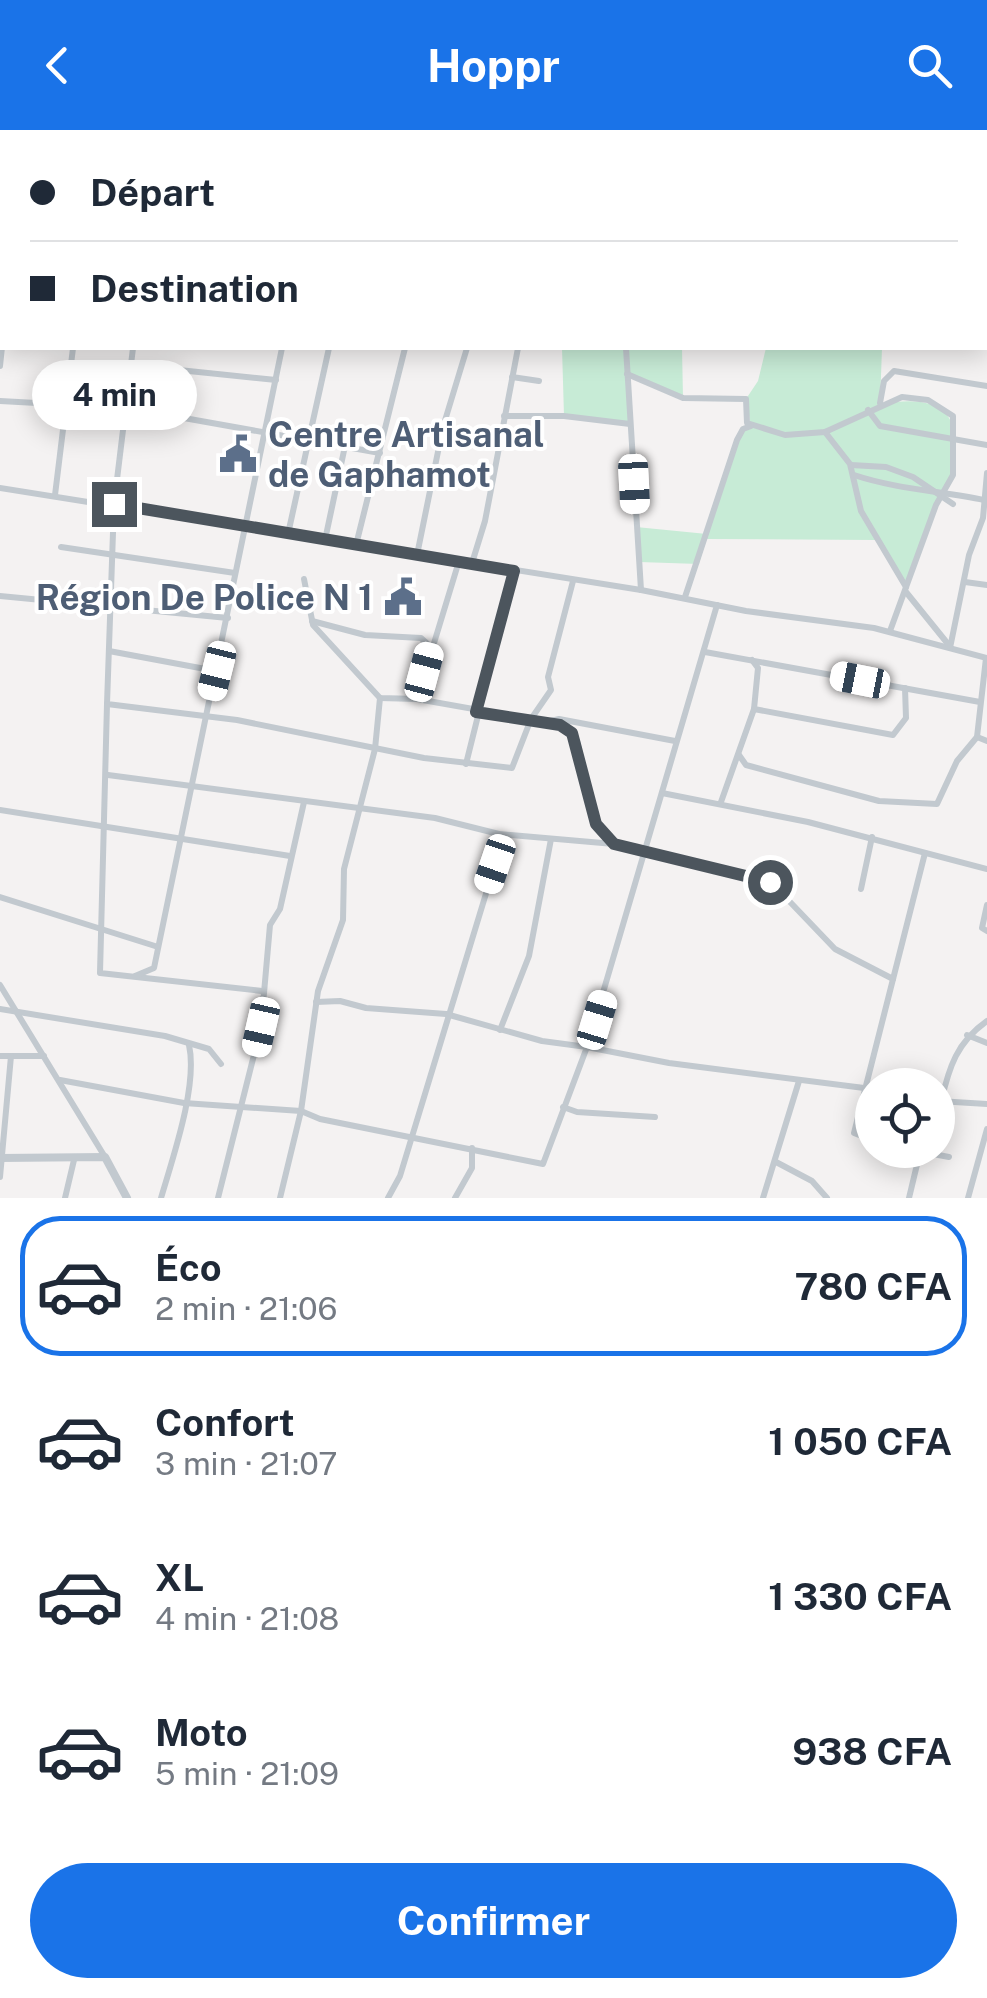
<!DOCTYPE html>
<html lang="fr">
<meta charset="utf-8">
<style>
body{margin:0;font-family:"Public Sans",sans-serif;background:#f2f2f3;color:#1f2937;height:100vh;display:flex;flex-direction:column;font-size:38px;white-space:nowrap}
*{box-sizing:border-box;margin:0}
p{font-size:32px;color:#747a83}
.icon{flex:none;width:55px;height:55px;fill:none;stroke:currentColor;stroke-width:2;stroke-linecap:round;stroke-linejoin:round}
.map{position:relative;height:1068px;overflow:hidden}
.details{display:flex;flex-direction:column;background:#fff;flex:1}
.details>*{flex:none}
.guide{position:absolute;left:0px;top:0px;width:988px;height:220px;box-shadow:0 5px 25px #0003;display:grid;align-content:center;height:220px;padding:0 30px;background:#fff}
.buttons{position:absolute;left:855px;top:938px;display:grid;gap:20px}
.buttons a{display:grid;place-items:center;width:100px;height:100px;border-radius:50%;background:#fff;box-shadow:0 5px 25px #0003;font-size:50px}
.end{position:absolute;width:45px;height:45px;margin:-22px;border:12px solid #4c555d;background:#fff;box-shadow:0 0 0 5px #fff}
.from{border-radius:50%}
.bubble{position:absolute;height:70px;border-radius:35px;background:#fff;box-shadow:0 5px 25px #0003;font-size:32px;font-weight:700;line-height:70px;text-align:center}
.car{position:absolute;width:30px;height:60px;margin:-30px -15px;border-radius:12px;box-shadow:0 0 8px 2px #0007;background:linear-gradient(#fff 24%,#345 0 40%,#fff 0 76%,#345 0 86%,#fff 0)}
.guide b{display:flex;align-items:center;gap:35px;height:95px;font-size:38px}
.guide b+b{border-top:2px solid #e0e1e3}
.guide i{width:25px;height:25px;background:#1f2937}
ul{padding:18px 0 0;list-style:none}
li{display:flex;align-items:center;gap:30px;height:140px;margin:0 20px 15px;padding:0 10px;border:5px solid transparent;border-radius:40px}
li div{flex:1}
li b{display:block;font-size:38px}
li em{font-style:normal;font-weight:700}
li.on{border-color:#1a73e8}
li>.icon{width:90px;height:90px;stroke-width:1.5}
.cta{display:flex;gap:20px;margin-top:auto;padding:20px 30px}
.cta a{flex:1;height:115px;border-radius:60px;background:#1a73e8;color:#fff;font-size:40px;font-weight:700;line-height:115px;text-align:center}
header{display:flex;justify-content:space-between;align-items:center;height:130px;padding:0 30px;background:#1a73e8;color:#fff;font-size:45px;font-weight:700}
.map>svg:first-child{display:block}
.green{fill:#c7ebd6}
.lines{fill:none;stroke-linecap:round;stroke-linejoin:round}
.minor{stroke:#c2c9cf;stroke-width:6}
.tertiary{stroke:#c2c9cf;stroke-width:8}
.route{stroke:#4c555d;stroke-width:12}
.labels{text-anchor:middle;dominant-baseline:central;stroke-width:8;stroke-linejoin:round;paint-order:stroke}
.service-label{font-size:35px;font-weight:bold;fill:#4e5e75;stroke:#fff;text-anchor:start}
</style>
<header><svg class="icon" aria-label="back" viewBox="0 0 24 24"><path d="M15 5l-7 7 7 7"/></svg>Hoppr<svg class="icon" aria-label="search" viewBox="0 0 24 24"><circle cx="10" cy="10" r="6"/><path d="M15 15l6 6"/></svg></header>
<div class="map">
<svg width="987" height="1068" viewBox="0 0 987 1068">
<rect width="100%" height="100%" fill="#f4f2f2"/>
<g class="green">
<rect x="616" y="0" width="266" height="2"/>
<polygon points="562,218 682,218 683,268 628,244 630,294 564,286"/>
<path d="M766,218h116l-2,56c58,-10 85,5 73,68 -3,12 -12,23 -17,35 -11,26 -20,54 -29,81l-31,-48 -170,-1 -7,25 -60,-2 -3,-35 71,7 36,-105 8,-3 -5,-27 12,-18z"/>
</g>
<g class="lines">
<g class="minor">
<polyline points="615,0 615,2"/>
<polyline points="10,2 10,0"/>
<polyline points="62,2 63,0"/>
<polyline points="166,2 167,0"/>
<polyline points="372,2 372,0"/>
<polyline points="447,2 447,0"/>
<polyline points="0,46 2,35"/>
<polyline points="0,56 2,57"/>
<polyline points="985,121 987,121"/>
<polyline points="0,148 2,147"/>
<polyline points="0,187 2,187"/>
<polyline points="985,192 987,192"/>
<polyline points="133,218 114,374 107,574 237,590 424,628 512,638 531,589 551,560 548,547 573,451"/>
<polyline points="626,218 641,460"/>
<polyline points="131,235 276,250"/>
<polyline points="0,236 2,217"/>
<polyline points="627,244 683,268 746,269 747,293 785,305 825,302 902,267 928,270 953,286 953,345 936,375 890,501"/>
<polyline points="512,247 539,251"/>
<polyline points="0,271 128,278 380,323"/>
<polyline points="880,273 884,251 894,241 987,256"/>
<polyline points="868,280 880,296 987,315"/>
<polyline points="504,286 564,286 630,294"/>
<polyline points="825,302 850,334 861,381 906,457"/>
<polyline points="851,335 886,337 913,347 953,374"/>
<path d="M854,345c42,14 86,16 130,25"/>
<polyline points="0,358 641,460 746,481 874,498 987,528"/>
<polyline points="55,365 73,218"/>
<polyline points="288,404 329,218"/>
<polyline points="325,410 345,316"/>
<polyline points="356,415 405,218"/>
<polyline points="61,417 235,443"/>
<polyline points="417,425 443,297 467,218"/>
<polyline points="472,433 485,391 518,218"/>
<polyline points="304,449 313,495 380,568 417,569 547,592 559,589 675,611"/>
<polyline points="965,452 987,455"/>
<polyline points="906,462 948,514"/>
<polyline points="0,466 228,488"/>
<polyline points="685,467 737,310 743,299 751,296"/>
<polyline points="312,491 365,505 421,508 431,517"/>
<polyline points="950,518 969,425 983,388 987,343"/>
<polyline points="109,521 216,541"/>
<polyline points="705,522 980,572"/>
<polyline points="417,569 459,431"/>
<polyline points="107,574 100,843 262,861"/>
<polyline points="754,579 893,605 906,588 905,558"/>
<polyline points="547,592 567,599 577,611 596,694 614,714 770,751 835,819 893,849"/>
<polyline points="977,607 987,611"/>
<polyline points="739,625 746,635 879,671 937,674 957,631 977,607 986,528"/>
<polyline points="466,634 514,441"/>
<polyline points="108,645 435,688 499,704 614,714"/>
<polyline points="662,663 808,692 987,739"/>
<polyline points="721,672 754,579 758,538 752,530"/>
<polyline points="0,680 290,726"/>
<polyline points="861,759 872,707"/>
<polyline points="0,767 155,816"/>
<polyline points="987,775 982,798 987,801"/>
<polyline points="135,846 154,838 282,218"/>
<polyline points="0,855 105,1027"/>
<polyline points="316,872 340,871 366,878 446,884 542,911 587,917 717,475"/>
<polyline points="0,879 165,906 209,919 221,934"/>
<polyline points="500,900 529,826 551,709"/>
<polyline points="967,905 987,913"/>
<polyline points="0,926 44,926"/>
<polyline points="60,950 184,973 301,981 320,989 543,1034 587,917 669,933 872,959"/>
<polyline points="938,971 987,974"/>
<path d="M941,972c8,-35 16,-60 46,-81"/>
<polyline points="563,977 577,982 655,987"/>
<polyline points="872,1010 854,1003 925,723"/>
<polyline points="912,1020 949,1027"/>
<polyline points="776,1032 812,1051 827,1068"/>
<polyline points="0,1047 11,926"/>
<polyline points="65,1068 74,1030"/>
<path d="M161,1068c12,-41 37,-113 28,-153"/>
<polyline points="218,1068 261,897 270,795 280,779 304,672"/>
<polyline points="280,1068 301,981 318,861 343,790 344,739 375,619 380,568"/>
<polyline points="388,1068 400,1046 495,734 499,704"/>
<polyline points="455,1068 472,1038 472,1018"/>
<polyline points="763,1068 799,951"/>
<polyline points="909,1068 920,1022"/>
<polyline points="968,1068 987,999"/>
</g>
<polyline class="tertiary" points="0,1028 105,1027 127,1068"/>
</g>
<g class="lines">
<polyline class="route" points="114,374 514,441 476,582 560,595 572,603 596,694 614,714 770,752"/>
</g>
<defs>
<g id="civic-bare" transform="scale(3)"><path d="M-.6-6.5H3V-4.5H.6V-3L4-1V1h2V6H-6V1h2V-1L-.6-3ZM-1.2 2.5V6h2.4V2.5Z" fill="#5c6f8a" stroke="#fff" stroke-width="2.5" paint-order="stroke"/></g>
</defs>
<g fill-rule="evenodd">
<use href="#civic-bare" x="238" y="324"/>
<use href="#civic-bare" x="403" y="467"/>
</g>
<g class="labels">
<g class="service-label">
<text x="268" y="304">Centre Artisanal<tspan x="268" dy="40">de Gaphamot</tspan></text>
<text x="373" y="467" text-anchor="end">Région De Police N 1</text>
</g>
</g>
</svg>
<div class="buttons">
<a><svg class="icon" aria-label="locate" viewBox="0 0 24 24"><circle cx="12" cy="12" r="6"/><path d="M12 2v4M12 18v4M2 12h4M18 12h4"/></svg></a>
</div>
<i class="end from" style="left:770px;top:752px"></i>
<i class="end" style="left:114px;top:374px"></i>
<div class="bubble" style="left:32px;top:230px;width:165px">4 min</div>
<i class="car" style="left:634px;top:354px;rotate:177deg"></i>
<i class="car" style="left:217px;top:541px;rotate:194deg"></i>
<i class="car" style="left:424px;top:542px;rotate:15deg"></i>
<i class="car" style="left:860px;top:550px;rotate:281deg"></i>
<i class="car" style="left:495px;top:734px;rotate:199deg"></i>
<i class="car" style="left:597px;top:890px;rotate:17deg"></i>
<i class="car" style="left:261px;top:897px;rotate:193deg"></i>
<div class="guide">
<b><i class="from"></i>Départ</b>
<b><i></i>Destination</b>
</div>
</div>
<section class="details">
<ul>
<li class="on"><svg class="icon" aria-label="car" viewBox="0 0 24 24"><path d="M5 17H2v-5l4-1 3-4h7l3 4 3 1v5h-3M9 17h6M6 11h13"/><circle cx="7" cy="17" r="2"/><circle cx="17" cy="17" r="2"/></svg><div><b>Éco</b><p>2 min · 21:06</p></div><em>780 CFA</em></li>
<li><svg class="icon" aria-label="car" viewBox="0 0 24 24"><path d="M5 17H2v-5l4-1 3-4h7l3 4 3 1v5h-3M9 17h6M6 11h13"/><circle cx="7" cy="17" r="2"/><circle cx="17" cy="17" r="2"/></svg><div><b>Confort</b><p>3 min · 21:07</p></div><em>1 050 CFA</em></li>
<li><svg class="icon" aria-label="car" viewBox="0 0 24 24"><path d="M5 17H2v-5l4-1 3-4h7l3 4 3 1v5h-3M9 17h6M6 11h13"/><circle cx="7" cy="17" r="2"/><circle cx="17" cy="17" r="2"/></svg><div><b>XL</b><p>4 min · 21:08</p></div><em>1 330 CFA</em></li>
<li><svg class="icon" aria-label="car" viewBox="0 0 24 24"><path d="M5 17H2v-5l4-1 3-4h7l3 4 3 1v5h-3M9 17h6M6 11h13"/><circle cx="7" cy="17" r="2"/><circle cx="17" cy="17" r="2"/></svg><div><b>Moto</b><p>5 min · 21:09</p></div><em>938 CFA</em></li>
</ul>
<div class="cta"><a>Confirmer</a></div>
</section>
